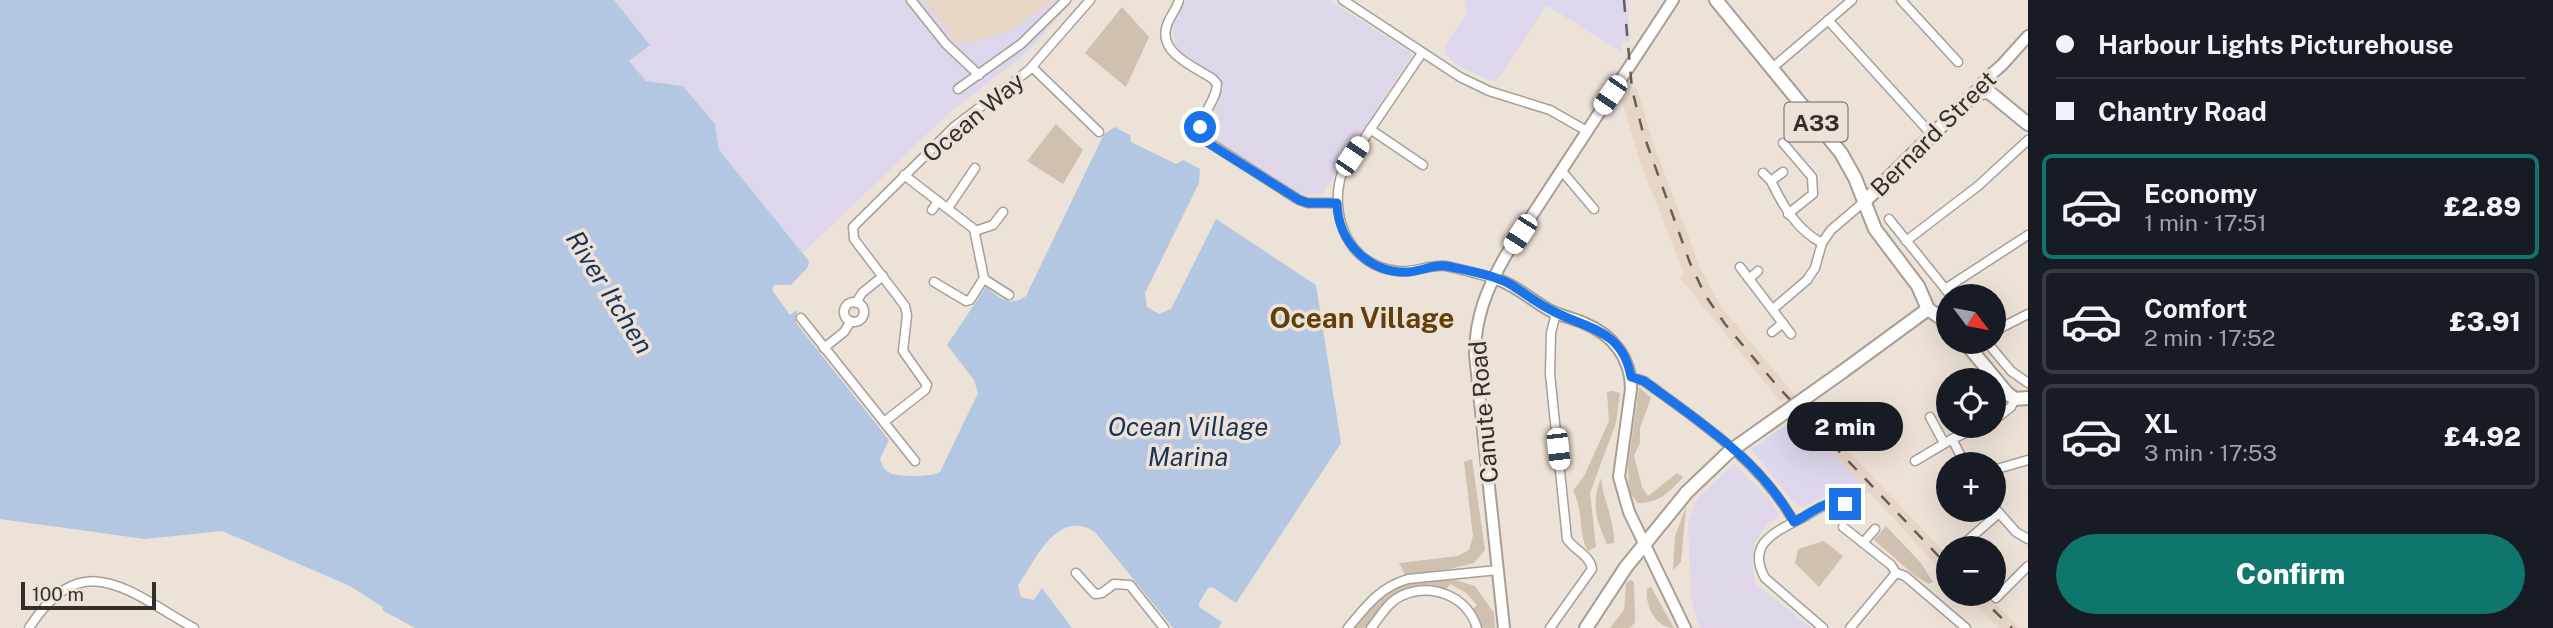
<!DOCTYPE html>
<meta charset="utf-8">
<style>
body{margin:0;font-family:"Public Sans",sans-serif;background:#242831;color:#f1f3f6;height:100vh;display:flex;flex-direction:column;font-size:26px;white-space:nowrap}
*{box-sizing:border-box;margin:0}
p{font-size:23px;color:#9ea1a6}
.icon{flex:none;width:38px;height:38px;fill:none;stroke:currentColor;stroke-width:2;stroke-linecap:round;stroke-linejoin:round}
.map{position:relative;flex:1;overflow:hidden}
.side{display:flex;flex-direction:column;background:#171b24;width:525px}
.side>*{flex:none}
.banner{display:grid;align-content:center;height:154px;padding:0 28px;background:#171b24}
.needle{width:46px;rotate:122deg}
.buttons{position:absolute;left:1936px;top:284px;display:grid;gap:14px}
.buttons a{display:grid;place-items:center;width:70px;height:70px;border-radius:50%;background:#171b24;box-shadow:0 7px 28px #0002;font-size:35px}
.scale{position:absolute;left:21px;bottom:18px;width:135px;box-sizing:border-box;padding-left:7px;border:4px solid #332f2b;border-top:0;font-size:19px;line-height:24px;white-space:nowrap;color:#332f2b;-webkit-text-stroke:5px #ede2d7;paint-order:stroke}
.end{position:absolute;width:32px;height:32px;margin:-16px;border:9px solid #1a73e8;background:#fff;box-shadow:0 0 0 4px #fff}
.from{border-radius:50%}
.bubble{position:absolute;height:49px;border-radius:24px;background:#171b24;box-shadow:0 7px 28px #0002;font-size:23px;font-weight:800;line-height:49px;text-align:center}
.car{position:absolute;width:21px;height:42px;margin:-21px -10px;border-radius:9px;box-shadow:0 0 5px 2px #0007;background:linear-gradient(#fff 24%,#345 0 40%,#fff 0 76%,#345 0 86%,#fff 0)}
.banner b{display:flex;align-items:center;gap:24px;height:66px;font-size:26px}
.banner b+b{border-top:2px solid #363941}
.banner i{width:18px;height:18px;background:#f1f3f6}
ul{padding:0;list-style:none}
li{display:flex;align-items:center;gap:21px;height:105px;margin:0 14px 10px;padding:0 14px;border:4px solid #363941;border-radius:10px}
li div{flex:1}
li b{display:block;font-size:26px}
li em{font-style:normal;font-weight:800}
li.on{border-color:#0f766e}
li>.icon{width:63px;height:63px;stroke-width:1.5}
.primary-button{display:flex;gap:14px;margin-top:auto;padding:14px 28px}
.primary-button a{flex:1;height:80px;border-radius:42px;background:#0f766e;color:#fff;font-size:28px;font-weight:800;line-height:80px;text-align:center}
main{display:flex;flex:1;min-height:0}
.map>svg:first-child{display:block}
.commercial{fill:#e0d6ea}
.industrial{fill:#ded6ec}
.built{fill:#e7d6c6}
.green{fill:#cfc0b0}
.water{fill:#b3c7e3}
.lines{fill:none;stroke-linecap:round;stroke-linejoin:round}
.street-casing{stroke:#a99e94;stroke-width:11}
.secondary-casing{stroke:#a99e94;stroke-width:14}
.primary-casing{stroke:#a99e94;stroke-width:16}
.street{stroke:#fff;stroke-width:8}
.secondary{stroke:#fff;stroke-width:10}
.primary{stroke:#fff;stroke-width:12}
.rail{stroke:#655f59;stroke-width:2.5;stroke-dasharray:12 12;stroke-linecap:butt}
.primary-bridge-casing{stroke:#a99e94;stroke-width:16;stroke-linecap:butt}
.primary-bridge{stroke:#fff;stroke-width:12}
.route{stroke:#1a73e8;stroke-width:9}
.labels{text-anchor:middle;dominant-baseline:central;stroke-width:7;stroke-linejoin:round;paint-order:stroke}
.shield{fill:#ede2d7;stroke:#6b655f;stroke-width:2}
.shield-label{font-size:23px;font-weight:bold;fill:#332f2b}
.street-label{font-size:24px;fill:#332f2b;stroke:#ede2d7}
.water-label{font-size:26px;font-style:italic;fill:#183358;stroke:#ede2d7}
.quarter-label{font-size:28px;font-weight:bold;fill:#623f09;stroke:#ede2d7}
</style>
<main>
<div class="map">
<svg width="2028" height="628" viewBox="0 0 2028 628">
<rect width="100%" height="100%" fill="#ede2d7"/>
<g class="commercial">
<polygon points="1187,0 1329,0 1413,54 1322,194 1301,195 1206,137 1203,133 1204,127 1223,85 1216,77 1176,48 1172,26"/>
<polygon points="1734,464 1773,503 1779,517 1767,524 1754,544 1752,560 1755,583 1811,628 1700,628 1691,599 1688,524 1697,499"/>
</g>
<g class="industrial">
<polygon points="614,0 1073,0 1029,51 949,113 803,253 719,150 715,124 684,86 645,81 629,61 650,44"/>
<polygon points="1464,0 1627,0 1630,41 1621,42 1622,52 1546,5 1502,74 1495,81 1489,80 1457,65 1444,53 1447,43 1467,13"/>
<polygon points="1799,416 1869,492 1855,501 1839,495 1827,495 1803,507 1795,504 1751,449"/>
</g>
<g class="built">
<polygon points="923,0 1053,0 1012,30 984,39 958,44"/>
<polygon points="1636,86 1655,148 1693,249 1701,270 1722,308 1792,392 1948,556 1948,578 1784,399 1780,401 1680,278 1684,274 1639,159 1622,101"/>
<polygon points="1963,593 1985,593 2020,628 1999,628"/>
</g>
<g class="green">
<polygon points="1122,7 1149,37 1126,87 1085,53"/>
<polygon points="1056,124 1083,150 1063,184 1027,161"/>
<path d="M1639,387l12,11 -11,30v15l-6,12 8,32 6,9 29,-23 6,4c-13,15 -24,26 -45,26l-9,-11 -1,-26z"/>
<path d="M1612,391l8,2 -4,30 -26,70 6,54 -8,4c-10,-16 -4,-41 -15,-60l11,-15 25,-55 -2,-29z"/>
<polygon points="1472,459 1485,550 1474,563 1449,569 1405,575 1399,563 1458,556 1469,550 1473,536 1464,462"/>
<path d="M1601,478c2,22 14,43 13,65l-7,1c-11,-24 -16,-41 -6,-66z"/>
<polygon points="1686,507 1681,562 1673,570 1675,536"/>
<polygon points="1886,526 1921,563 1933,582 1929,584 1915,576 1874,540"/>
<polygon points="1824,541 1843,556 1819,587 1795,563 1798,549"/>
<path d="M1446,577l29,9 19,27 1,15h-16l-7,-18 5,-5 -12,-13 -15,-8 -4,6c-47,-1 -47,4 -75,38h-18l17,-23 31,-22z"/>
<polygon points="1631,580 1634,582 1635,622 1630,628 1610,628 1624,610 1626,583"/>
<path d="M1651,587l23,41c-19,0 -29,-23 -27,-39z"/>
</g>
<path class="water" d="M0,0h614l36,45 -21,16 17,20 37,5 32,38 4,26 90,111 -1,6 -17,18h-17l-2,5 18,25 7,-5 -1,13 93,117 -9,19c2,6 4,11 10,14 9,4 42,4 50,-1l38,-79 -4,-13 -27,-35 39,-58c14,11 23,21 40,9l78,-162 11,-7 15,8 1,7 45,22 7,-4 17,9 -1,14 -54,110 2,14 12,7 12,-5 45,-90 100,66 25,158 -105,160 -24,-16 -4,1 -9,15v4l23,15 -4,6h-45l-78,-96c-37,-25 -60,28 -77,54l3,11 13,3 8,-12 30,40h-657l-33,-18 1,-3 -33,-21 -128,-55 -77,8 -145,-20z"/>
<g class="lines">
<g class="street-casing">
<g id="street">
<polyline points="911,0 946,44 979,75"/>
<path d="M1179,0c-2,9 -9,16 -12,25 -10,28 28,42 46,54l4,5c0,18 -23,37 -15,54l97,62 9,3h29"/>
<polyline points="1343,0 1460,77 1489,91 1550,110 1585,130"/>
<polyline points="1901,0 1958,62"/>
<polyline points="1828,20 1933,136"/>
<path d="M1422,53l-79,117c-16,43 5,97 55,101 16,2 32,-7 48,-5 15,3 31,8 47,12"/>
<polyline points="1778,63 1852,0"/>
<polyline points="1032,67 1099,132"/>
<polyline points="958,89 1021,44 1066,0"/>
<polyline points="1370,129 1423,165"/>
<polyline points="1783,143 1812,177 1813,194 1788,214"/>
<polyline points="1561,170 1594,209"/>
<path d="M1783,172l-12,9c12,25 26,49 51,62"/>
<polyline points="1763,173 1771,181"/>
<polyline points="904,175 974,229 984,278 970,300 966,301 934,282"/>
<polyline points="948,208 975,168"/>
<polyline points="932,210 938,201"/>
<polyline points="1889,219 1951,296"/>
<polyline points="975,231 993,225 1003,212"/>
<polyline points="1906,241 1978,186 2028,140"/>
<polyline points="1740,267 1791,334"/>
<polyline points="984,279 1009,295"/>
<polyline points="1749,279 1758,271"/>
<polyline points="1945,289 2028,235"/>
<circle cx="854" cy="312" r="10"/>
<polyline points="856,303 862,293 883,276"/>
<polyline points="1773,309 1807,280 1815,268 1822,243 1831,230 1865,201"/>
<polyline points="801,318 915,461"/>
<polyline points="1772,332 1783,323"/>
<polyline points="1993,332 2028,314"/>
<polyline points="1986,341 2011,371 2028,383"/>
<polyline points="824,348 844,332 851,321"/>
<path d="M1631,377l13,4c56,41 115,79 150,141"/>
<polyline points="1930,417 1944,443"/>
<polyline points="1993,421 2011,407 2015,399"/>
<polyline points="884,422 925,390 927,385 903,351 907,315 905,306 854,239 853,227 954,127 1029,70 1090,0"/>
<polyline points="1952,439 1965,464"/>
<polyline points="1915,461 1952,439 1984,425"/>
<polyline points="1993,470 2028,460"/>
<polyline points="1993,506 2016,532 2028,539"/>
<polyline points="1843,527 1891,565 1896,573"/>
<polyline points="1863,543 1875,529"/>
<polyline points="1959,548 1999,513"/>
<polyline points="1076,573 1095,594 1102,593 1114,584 1130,585 1164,628"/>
<polyline points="1896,573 1905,576 1966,628"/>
<polyline points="1996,598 2028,566"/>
<path d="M29,628c54,-84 100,-36 165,0"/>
<path d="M1348,628c18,-22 32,-41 60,-49l90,-9"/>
<path d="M1371,628c9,-11 17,-26 30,-32 31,-14 66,0 76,32"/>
<path d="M1550,628l42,-59c-2,-14 -18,-19 -25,-30l-17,-165 1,-41 5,-20"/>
<path d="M1823,628l-58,-50c-19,-34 10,-46 35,-59 14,-7 29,-21 45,-15"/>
<polyline points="1850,628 1896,573"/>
</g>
</g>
<g class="secondary-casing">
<g id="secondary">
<polyline points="1975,93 1986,79 2002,65 2028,36"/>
<path d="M1493,278c21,6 37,21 56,32 11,6 24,8 35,13 29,12 47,35 47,66l-12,88 10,35 56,116"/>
<path d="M1504,628l-29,-273c0,-38 12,-67 31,-100l167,-255"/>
</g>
</g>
<g class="primary-casing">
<g id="primary">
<polyline points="1716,0 1841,153 1855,178 1875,229 1918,286 1928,309 1948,323"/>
<polyline points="1865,201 1975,93 1989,92 2028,124"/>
<polyline points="1964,341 2007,393 2015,399 2028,398"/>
<polyline points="1842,372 1928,309"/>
<polyline points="1586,628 1626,567 1687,492"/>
</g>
</g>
<use href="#street" class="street"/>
<use href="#secondary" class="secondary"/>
<use href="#primary" class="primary"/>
<g class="rail">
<polyline points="1624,0 1632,89 1643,133 1690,263 1705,295 1725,324 1779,388 1948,566"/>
<polyline points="1976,593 2012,628"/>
</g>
<g class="primary-bridge-casing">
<polyline id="primary-bridge" points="1687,492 1729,452 1842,372"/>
</g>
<use href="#primary-bridge" class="primary-bridge"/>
</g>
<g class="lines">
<path class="route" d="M1200,127v9l5,5 94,59 9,3h29c1,39 32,71 72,69 13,-1 25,-8 37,-6 19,4 45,8 62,17 14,8 27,19 41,26 35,20 73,18 82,68l13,4c56,41 116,79 150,141 15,-7 34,-25 51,-18"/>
</g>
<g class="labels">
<rect class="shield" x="1784.5" y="102.5" width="63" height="39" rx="5"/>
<g class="shield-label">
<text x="1816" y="122">A33</text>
</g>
<g class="street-label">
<text transform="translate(973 117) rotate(-40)">Ocean Way</text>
<text transform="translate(1933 133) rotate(-45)">Bernard Street</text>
<text transform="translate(1483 412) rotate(-95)">Canute Road</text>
</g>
<g class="water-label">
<text transform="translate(610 292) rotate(58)">River Itchen</text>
<text x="1188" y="426">Ocean Village<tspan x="1188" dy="30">Marina</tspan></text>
</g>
<g class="quarter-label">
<text x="1362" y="317">Ocean Village</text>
</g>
</g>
</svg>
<div class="buttons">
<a><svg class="needle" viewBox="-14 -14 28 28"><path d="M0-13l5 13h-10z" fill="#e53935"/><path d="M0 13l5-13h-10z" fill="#9ea1a6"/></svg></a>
<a><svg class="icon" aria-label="locate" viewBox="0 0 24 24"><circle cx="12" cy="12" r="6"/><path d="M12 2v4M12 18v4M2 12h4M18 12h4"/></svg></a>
<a>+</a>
<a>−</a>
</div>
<div class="scale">100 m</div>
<i class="end from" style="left:1200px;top:127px"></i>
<i class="end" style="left:1845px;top:504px"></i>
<div class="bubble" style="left:1787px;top:402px;width:116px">2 min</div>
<i class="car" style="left:1610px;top:95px;rotate:214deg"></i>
<i class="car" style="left:1352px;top:156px;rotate:34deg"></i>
<i class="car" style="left:1520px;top:234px;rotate:213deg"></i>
<i class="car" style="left:1558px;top:449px;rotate:174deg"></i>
</div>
<section class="side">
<div class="banner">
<b><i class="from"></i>Harbour Lights Picturehouse</b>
<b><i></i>Chantry Road</b>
</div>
<ul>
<li class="on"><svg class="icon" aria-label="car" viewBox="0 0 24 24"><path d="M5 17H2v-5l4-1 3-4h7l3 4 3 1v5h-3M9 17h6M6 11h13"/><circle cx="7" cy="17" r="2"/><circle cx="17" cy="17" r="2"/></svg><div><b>Economy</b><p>1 min · 17:51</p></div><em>£2.89</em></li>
<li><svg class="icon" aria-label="car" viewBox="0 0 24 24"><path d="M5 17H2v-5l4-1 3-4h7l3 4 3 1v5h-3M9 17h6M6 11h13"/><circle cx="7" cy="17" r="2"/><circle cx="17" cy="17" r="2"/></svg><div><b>Comfort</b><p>2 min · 17:52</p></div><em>£3.91</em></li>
<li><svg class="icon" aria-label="car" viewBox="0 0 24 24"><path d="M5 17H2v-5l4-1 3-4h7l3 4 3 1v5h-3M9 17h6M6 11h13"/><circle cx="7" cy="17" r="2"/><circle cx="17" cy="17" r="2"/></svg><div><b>XL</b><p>3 min · 17:53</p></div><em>£4.92</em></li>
</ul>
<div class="primary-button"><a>Confirm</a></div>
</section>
</main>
